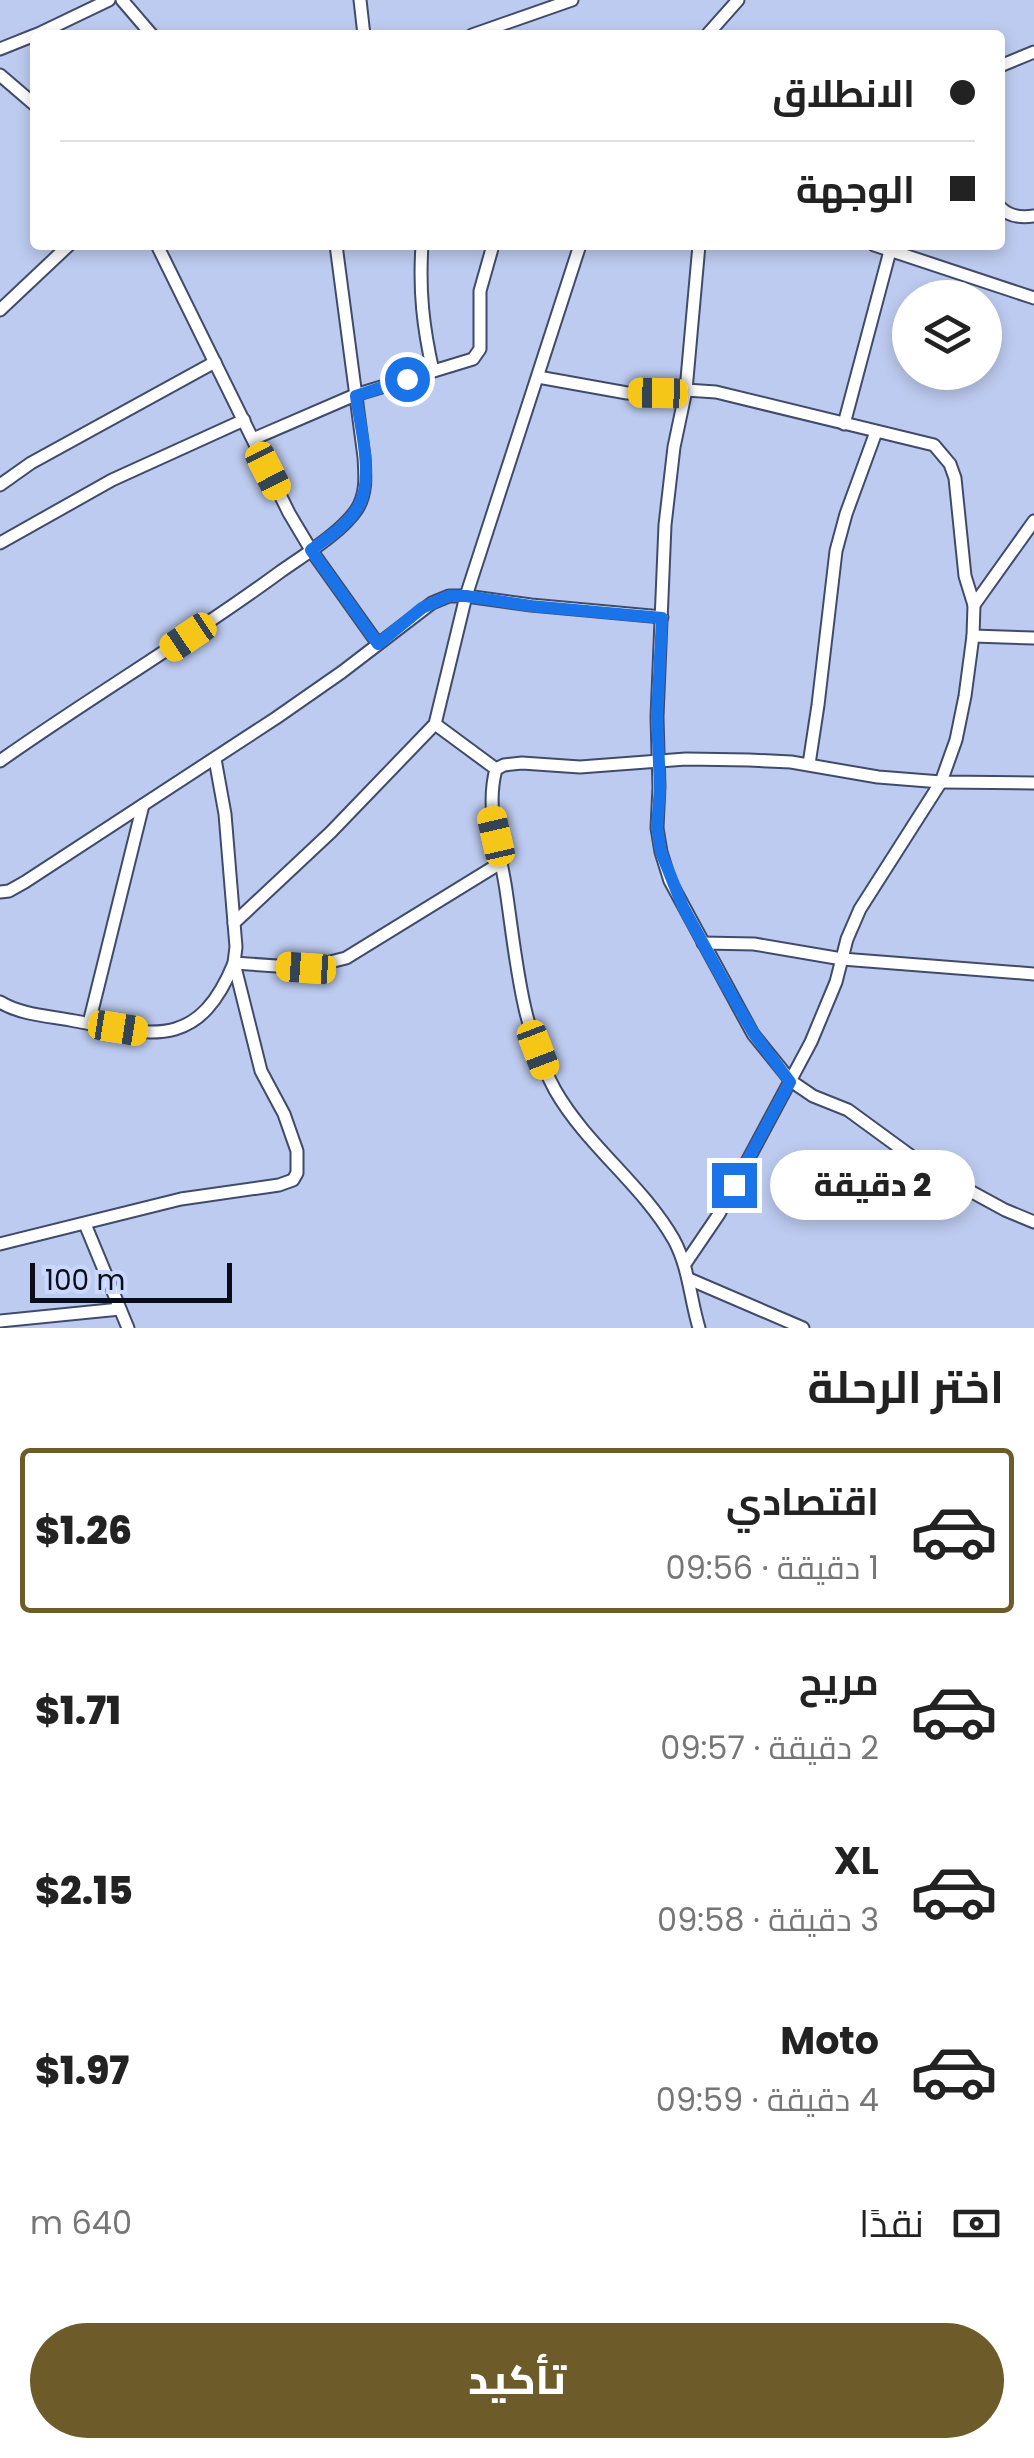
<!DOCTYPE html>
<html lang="ar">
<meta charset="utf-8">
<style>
body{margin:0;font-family:Poppins,Cairo,sans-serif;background:#f6f6f6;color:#222;direction:rtl;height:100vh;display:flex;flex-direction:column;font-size:38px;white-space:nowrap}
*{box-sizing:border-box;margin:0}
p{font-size:32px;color:#767676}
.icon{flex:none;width:55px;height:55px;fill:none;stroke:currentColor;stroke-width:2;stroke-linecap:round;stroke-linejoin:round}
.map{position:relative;height:1328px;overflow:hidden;direction:ltr}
.sheet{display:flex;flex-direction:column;background:#fff;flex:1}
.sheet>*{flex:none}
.hud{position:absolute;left:30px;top:30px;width:975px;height:220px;border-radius:10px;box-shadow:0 5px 15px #0003;direction:rtl;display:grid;align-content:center;height:220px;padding:0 30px;background:#fff}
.controls{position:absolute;left:892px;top:280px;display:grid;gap:20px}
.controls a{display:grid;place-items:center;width:110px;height:110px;border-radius:50%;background:#fff;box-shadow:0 5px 15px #0003;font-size:50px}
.scale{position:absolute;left:30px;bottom:25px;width:202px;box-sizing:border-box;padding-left:10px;border:5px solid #090d1a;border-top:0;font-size:28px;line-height:35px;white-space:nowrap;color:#090d1a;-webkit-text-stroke:8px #cad8fe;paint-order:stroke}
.end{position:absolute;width:45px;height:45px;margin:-22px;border:12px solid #1a73e8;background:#fff;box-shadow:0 0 0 5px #fff}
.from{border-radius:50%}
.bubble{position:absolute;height:70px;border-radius:35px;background:#fff;box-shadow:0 5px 15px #0003;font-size:32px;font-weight:800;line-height:70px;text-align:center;direction:rtl}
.car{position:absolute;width:30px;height:60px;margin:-30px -15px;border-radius:12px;box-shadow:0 0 8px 2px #0007;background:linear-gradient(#f5c518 24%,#345 0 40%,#f5c518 0 76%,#345 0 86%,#f5c518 0)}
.hud b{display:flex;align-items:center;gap:35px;height:95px;font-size:38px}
.hud b+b{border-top:2px solid #e0e0e0}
.hud i{width:25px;height:25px;background:#222}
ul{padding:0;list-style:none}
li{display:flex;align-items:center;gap:30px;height:165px;margin:0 20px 15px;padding:0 10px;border:5px solid transparent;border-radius:10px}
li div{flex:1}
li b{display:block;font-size:38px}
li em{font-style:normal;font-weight:800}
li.current{border-color:#6e5b2a}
li>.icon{width:90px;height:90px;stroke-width:1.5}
h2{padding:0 30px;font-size:45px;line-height:120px}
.pay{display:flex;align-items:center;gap:25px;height:110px;padding:0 30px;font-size:38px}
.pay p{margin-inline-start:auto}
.action{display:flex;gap:20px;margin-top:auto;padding:20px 30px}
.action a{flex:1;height:115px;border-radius:60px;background:#6e5b2a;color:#fff;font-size:40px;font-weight:800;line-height:115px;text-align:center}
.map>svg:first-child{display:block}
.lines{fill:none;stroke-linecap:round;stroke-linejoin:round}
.street-casing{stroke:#404b6b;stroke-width:15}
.street{stroke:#fff;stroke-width:11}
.route{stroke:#1a73e8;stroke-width:12}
</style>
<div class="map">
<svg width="1034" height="1328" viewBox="0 0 1034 1328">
<rect width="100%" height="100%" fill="#bdcbf0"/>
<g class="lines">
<g class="street-casing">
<g id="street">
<polyline points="122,0 152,35"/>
<polyline points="360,0 364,35"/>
<polyline points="36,35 109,0"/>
<polyline points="472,35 572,0"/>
<polyline points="707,35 738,0"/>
<polyline points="0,49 35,35"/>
<polyline points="1000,66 1034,52"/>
<polyline points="0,75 35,105"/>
<path d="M1000,207c9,10 21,11 34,9"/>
<polyline points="157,245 289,513 311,550 378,644"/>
<path d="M422,245c-3,46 1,82 11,126"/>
<polyline points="699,245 686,390 674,447 665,525 657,717 659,787 657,828 661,852 670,881 753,1034 791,1081 813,1096 848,1110 926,1167 1005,1210 1034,1222"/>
<polyline points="874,245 1034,298"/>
<polyline points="0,310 69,245"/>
<polyline points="538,377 627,393 658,393 686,390 716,392 934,445 950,464 955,478 965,576 974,605 973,636 965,696 956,740 941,782 860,909 847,939 836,982 811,1042 719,1214 685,1264"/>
<polyline points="844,424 890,251"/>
<polyline points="253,439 355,395 473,359 480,349 480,291 493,245"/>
<polyline points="0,485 31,463 215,362"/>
<polyline points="0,543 112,480 244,420"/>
<polyline points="974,605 1034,521"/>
<polyline points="973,636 1034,638"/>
<path d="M435,724l61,45c-11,41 4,80 10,121 10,67 15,139 49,200 32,56 87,94 119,150 15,28 16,58 25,88"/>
<path d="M0,761c92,-65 189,-122 280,-189 24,-17 61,-39 77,-63 10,-16 8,-34 7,-52l-28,-212"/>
<polyline points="809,764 818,705 836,551 846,514 876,432"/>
<polyline points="496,769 504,765 522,763 580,767 686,759 749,760 791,762 878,777 941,782 1034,783"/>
<polyline points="0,892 9,891 25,882 276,718 342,672 432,603 449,596 466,596 531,605 662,617"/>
<polyline points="234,923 331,832 435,724 466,596 580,245"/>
<polyline points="703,943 754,944 842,959 1034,974"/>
<path d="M0,1002c21,13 50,14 75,19 77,14 123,30 159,-58l72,5 40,-10 156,-96"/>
<polyline points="89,1023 143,805"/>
<polyline points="85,1224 128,1328"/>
<polyline points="0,1244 181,1199 279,1185 293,1180 297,1173 297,1151 284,1114 261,1071 234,963 236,947 225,814 215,759"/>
<polyline points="689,1279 803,1328"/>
<polyline points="0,1321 120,1309"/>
</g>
</g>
<use href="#street" class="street"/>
</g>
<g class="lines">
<path class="route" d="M407,379l-51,17c4,30 19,84 2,111 -10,18 -31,31 -47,43l67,94 44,-36 27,-12h17l65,10 131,12 -5,99 3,70 -3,41 4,24 22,55 40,73 31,54 36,48 -56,103"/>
</g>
</svg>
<div class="controls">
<a><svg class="icon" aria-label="layers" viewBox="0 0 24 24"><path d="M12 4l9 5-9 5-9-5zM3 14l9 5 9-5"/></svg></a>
</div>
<div class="scale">100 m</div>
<i class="end from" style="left:407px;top:379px"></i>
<i class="end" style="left:734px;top:1185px"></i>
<div class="bubble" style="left:770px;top:1150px;width:205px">2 دقيقة</div>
<i class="car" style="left:658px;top:393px;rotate:271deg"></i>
<i class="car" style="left:268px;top:471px;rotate:153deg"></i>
<i class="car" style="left:188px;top:637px;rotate:236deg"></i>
<i class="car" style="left:496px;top:836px;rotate:347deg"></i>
<i class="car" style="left:306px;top:968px;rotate:274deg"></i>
<i class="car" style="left:118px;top:1028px;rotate:99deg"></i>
<i class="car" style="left:538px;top:1050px;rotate:159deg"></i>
<div class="hud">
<b><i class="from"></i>الانطلاق</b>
<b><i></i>الوجهة</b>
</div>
</div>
<section class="sheet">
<h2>اختر الرحلة</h2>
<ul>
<li class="current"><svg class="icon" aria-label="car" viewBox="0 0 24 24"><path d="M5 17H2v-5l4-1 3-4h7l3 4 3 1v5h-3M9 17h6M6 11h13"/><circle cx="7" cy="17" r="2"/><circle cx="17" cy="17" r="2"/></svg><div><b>اقتصادي</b><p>1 دقيقة · 09:56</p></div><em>$1.26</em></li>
<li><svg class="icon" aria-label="car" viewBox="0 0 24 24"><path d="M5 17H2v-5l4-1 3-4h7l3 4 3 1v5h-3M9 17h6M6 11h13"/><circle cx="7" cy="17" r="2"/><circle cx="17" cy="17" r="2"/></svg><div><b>مريح</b><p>2 دقيقة · 09:57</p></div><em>$1.71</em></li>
<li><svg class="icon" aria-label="car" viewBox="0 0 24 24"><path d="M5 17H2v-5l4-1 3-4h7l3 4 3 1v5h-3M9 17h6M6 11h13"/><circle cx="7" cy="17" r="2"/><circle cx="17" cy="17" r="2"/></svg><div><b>XL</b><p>3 دقيقة · 09:58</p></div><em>$2.15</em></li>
<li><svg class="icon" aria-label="car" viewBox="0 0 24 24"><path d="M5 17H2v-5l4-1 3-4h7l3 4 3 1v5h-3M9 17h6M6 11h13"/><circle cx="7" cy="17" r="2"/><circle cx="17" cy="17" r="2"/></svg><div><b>Moto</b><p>4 دقيقة · 09:59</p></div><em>$1.97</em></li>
</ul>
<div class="pay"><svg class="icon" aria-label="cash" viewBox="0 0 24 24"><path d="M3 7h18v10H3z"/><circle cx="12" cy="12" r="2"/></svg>نقدًا<p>640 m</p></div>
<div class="action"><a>تأكيد</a></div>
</section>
